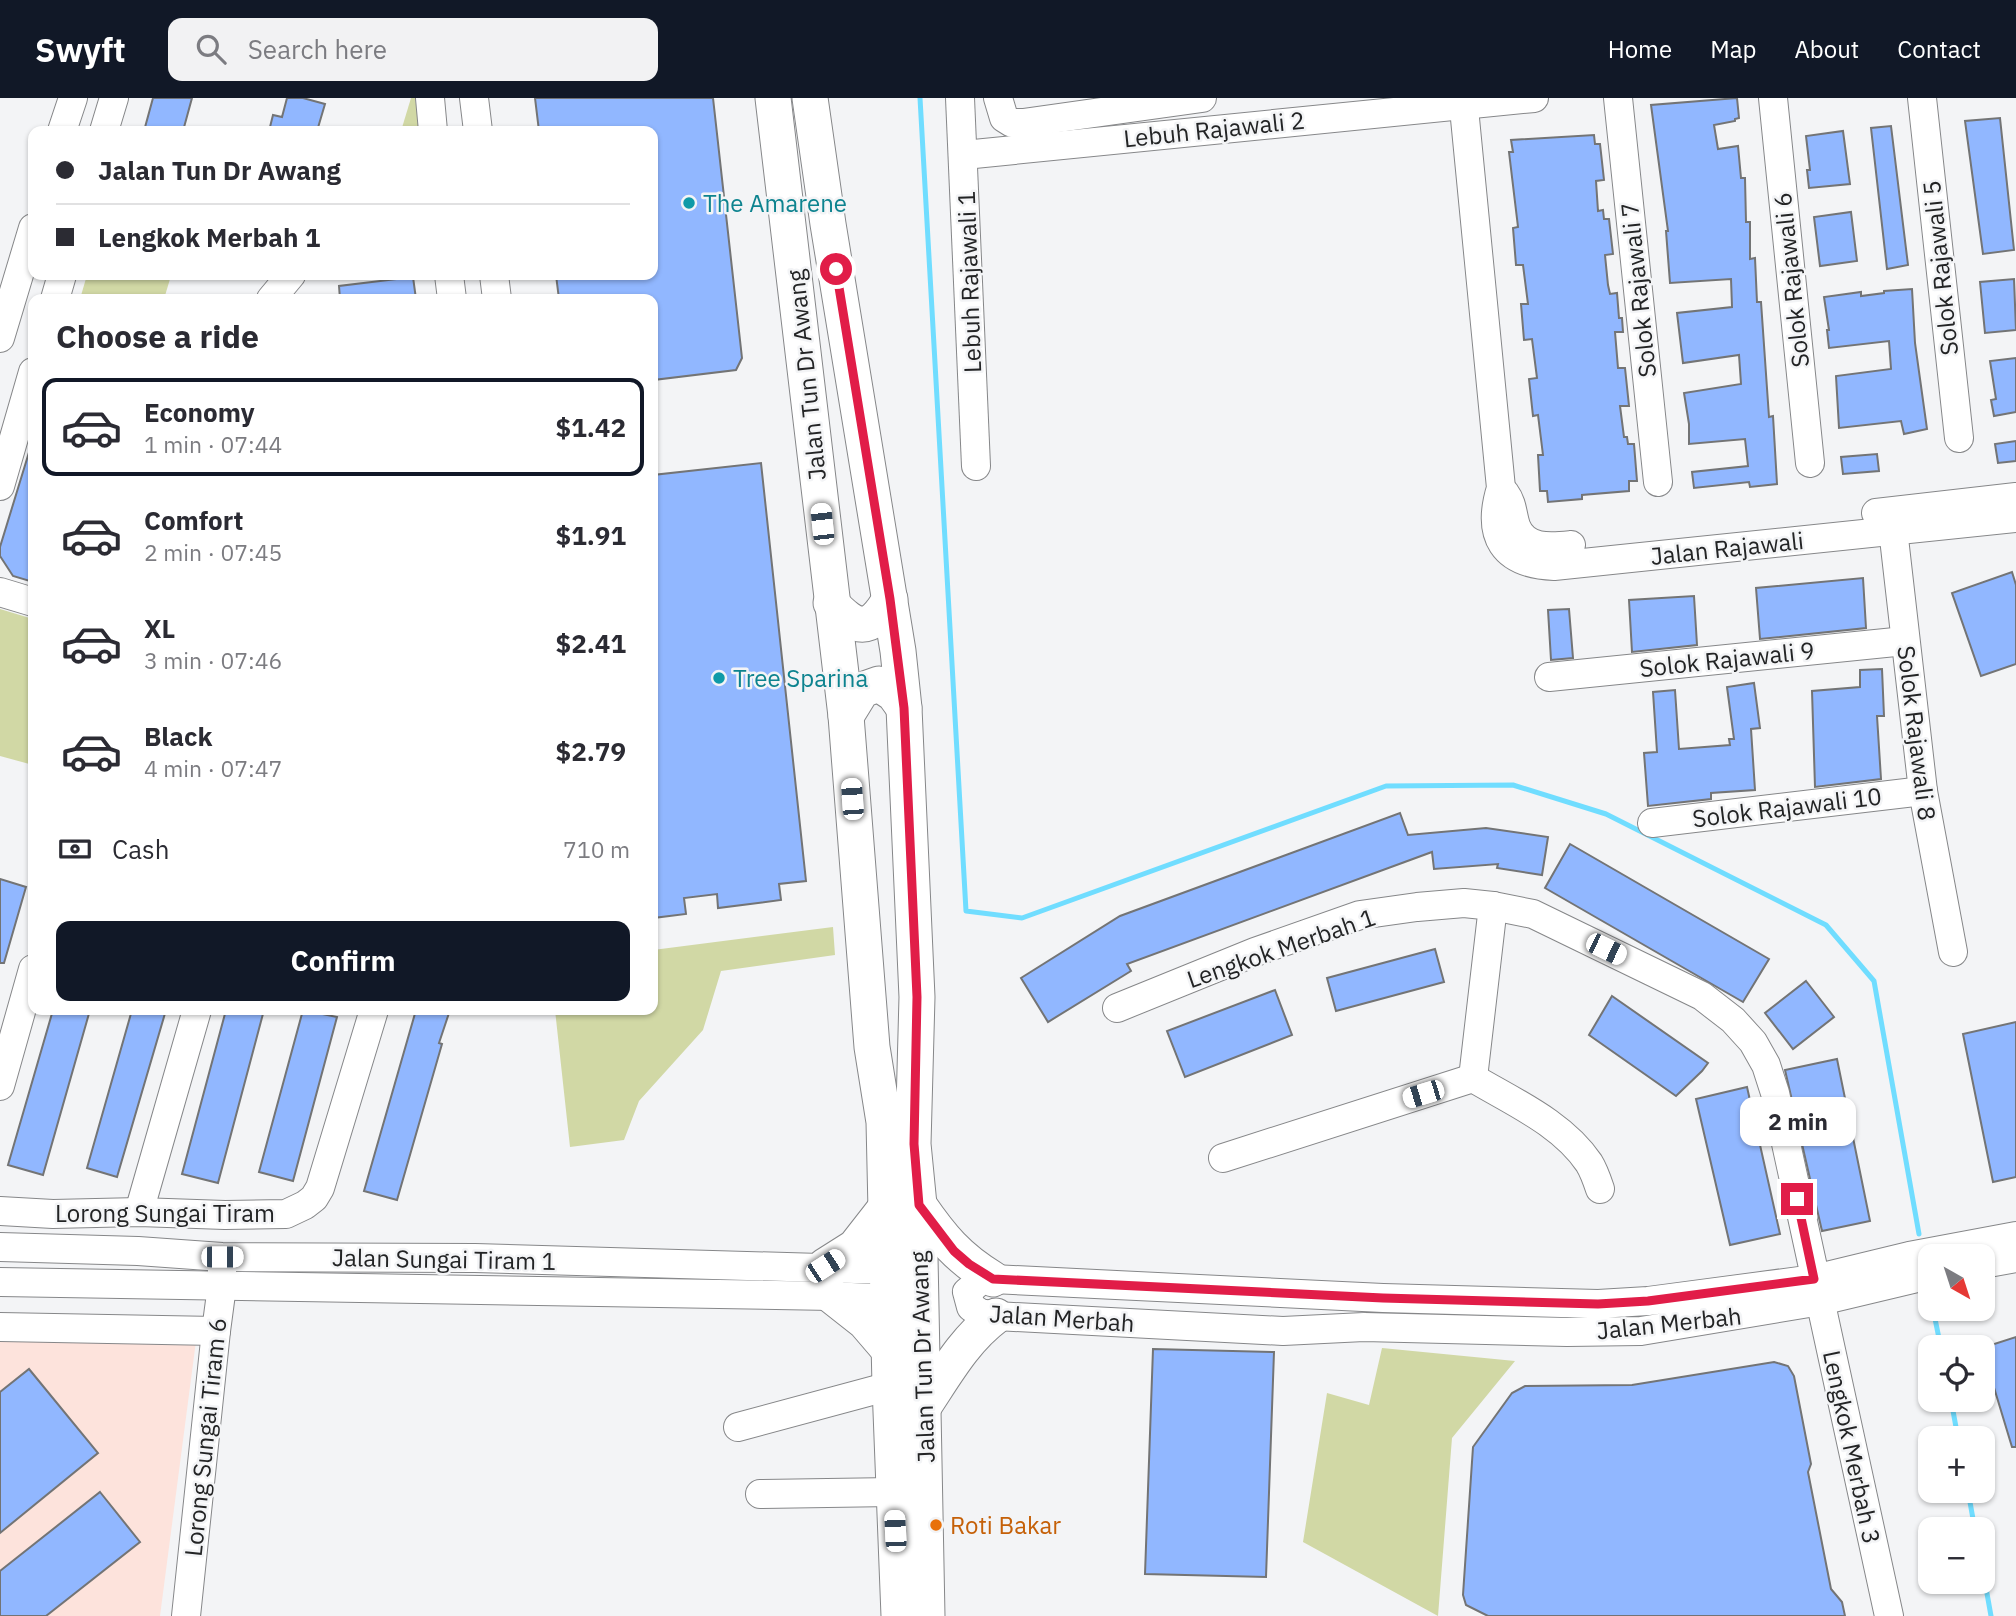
<!DOCTYPE html>
<meta charset="utf-8">
<style>
body{margin:0;font-family:"IBM Plex Sans",sans-serif;background:#f2f2f3;color:#2b2b33;height:100vh;display:flex;flex-direction:column;font-size:26px;white-space:nowrap}
*{box-sizing:border-box;margin:0}
p{font-size:23px;color:#7c7c81}
.icon{flex:none;width:38px;height:38px;fill:none;stroke:currentColor;stroke-width:2;stroke-linecap:round;stroke-linejoin:round}
.map{position:relative;flex:1;overflow:hidden}
.side{position:absolute;left:28px;top:196px;width:630px;height:721px;display:flex;flex-direction:column;background:#fff;border-radius:14px;box-shadow:0 2px 5px #0004}
.side>*{flex:none}
.banner{position:absolute;left:28px;top:28px;width:630px;height:154px;border-radius:14px;box-shadow:0 2px 5px #0004;display:grid;align-content:center;height:154px;padding:0 28px;background:#fff}
.needle{width:46px;rotate:141deg}
.tools{position:absolute;left:1918px;top:1146px;display:grid;gap:14px}
.tools a{display:grid;place-items:center;width:77px;height:77px;border-radius:14px;background:#fff;box-shadow:0 2px 5px #0004;font-size:35px}
.end{position:absolute;width:32px;height:32px;margin:-16px;border:9px solid #e11d48;background:#fff;box-shadow:0 0 0 4px #fff}
.from{border-radius:50%}
.bubble{position:absolute;height:49px;border-radius:14px;background:#fff;box-shadow:0 2px 5px #0004;font-size:23px;font-weight:800;line-height:49px;text-align:center}
.car{position:absolute;width:21px;height:42px;margin:-21px -10px;border-radius:9px;box-shadow:0 0 5px 2px #0007;background:linear-gradient(#fff 24%,#345 0 40%,#fff 0 76%,#345 0 86%,#fff 0)}
.banner b{display:flex;align-items:center;gap:24px;height:66px;font-size:26px}
.banner b+b{border-top:2px solid #e1e1e2}
.banner i{width:18px;height:18px;background:#2b2b33}
ul{padding:0;list-style:none}
li{display:flex;align-items:center;gap:21px;height:98px;margin:0 14px 10px;padding:0 14px;border:4px solid transparent;border-radius:14px}
li div{flex:1}
li b{display:block;font-size:26px}
li em{font-style:normal;font-weight:800}
li.active{border-color:#111827}
li>.icon{width:63px;height:63px;stroke-width:1.5}
h2{padding:0 28px;font-size:32px;line-height:84px}
.pay{display:flex;align-items:center;gap:18px;height:77px;padding:0 28px;font-size:26px}
.pay p{margin-inline-start:auto}
.cta{display:flex;gap:14px;margin-top:auto;padding:14px 28px}
.cta a{flex:1;height:80px;border-radius:14px;background:#111827;color:#fff;font-size:28px;font-weight:800;line-height:80px;text-align:center}
header{display:flex;align-items:center;gap:42px;box-sizing:border-box;height:98px;padding:0 35px;background:#111827;color:#fff}
header strong{font-size:33px}
nav{display:flex;gap:38px;margin-inline-start:auto;font-size:24px}
.search{width:490px;height:63px;background:#f2f2f3;display:flex;align-items:center;gap:18px;box-sizing:border-box;padding:0 24px;border-radius:14px;color:#7c7c81;font-size:26px}
.map>svg:first-child{display:block}
.education{fill:#fde3dc}
.green{fill:#d1d8a5}
.lines{fill:none;stroke-linecap:round;stroke-linejoin:round}
.stream{stroke:#70ddff;stroke-width:5}
.building{fill:#91b7ff;stroke:#737475;stroke-width:2}
.minor-casing{stroke:#868789;stroke-width:30}
.major-casing{stroke:#868789;stroke-width:37}
.minor{stroke:#fff;stroke-width:28}
.major{stroke:#fff;stroke-width:35}
.route{stroke:#e11d48;stroke-width:9}
.culture-dot{fill:#0f9aa8;stroke:#f3f4f6;stroke-width:2.5}
.food-dot{fill:#e8710a;stroke:#f3f4f6;stroke-width:2.5}
.labels{text-anchor:middle;dominant-baseline:central;stroke-width:5;stroke-linejoin:round;paint-order:stroke}
.street-label{font-size:24px;fill:#232425;stroke:#f3f4f6}
.culture-label{font-size:24px;fill:#0d838f;stroke:#f3f4f6;text-anchor:start}
.food-label{font-size:24px;fill:#c56008;stroke:#f3f4f6;text-anchor:start}
</style>
<header>
<strong>Swyft</strong>
<div class="search"><svg class="icon" aria-label="search" viewBox="0 0 24 24"><circle cx="10" cy="10" r="6"/><path d="M15 15l6 6"/></svg>Search here</div>
<nav><a>Home</a><a>Map</a><a>About</a><a>Contact</a></nav>
</header>
<div class="map">
<svg width="2016" height="1518" viewBox="0 0 2016 1518">
<rect width="100%" height="100%" fill="#f3f4f6"/>
<polygon class="education" points="0,1239 196,1243 160,1518 0,1518"/>
<g class="green">
<polygon points="411,0 415,0 420,33 401,33"/>
<polygon points="87,177 153,177 170,181 164,201 80,201"/>
<polygon points="0,511 33,521 33,667 0,658"/>
<polygon points="833,829 835,857 721,873 703,932 639,1003 624,1042 570,1049 555,912 653,912 653,852"/>
<polygon points="1382,1250 1515,1263 1452,1340 1438,1518 1303,1444 1327,1295 1369,1307"/>
</g>
<g class="lines">
<g class="stream">
<polyline points="920,0 966,813 1022,820 1386,688 1513,687 1606,716 1826,827 1874,883 1919,1136"/>
<polyline points="1933,1211 1941,1250"/>
<polyline points="1951,1302 1958,1340"/>
<polyline points="1968,1393 1975,1432"/>
<polyline points="1983,1473 1991,1518"/>
</g>
</g>
<g class="building">
<polygon points="153,0 192,0 183,33 144,33"/>
<polygon points="287,0 303,0 325,6 317,33 269,33 273,17 282,19"/>
<polygon points="535,0 713,0 742,260 736,272 653,282 653,201 559,201 556,177 653,177 653,33 539,33"/>
<polygon points="1737,0 1739,20 1735,21 1735,23 1714,27 1718,51 1738,48 1741,80 1745,80 1746,124 1750,124 1750,161 1755,160 1757,204 1761,204 1769,319 1773,318 1777,386 1750,389 1749,384 1694,390 1692,374 1748,368 1745,341 1689,346 1689,326 1684,295 1741,286 1739,257 1683,265 1677,215 1732,209 1731,181 1670,185 1666,133 1668,133 1651,7"/>
<polygon points="2000,20 2014,152 1983,156 1965,23"/>
<polygon points="1891,28 1908,167 1887,171 1871,30"/>
<polygon points="1843,33 1850,86 1809,90 1807,72 1810,72 1806,38"/>
<polygon points="1594,37 1595,46 1600,46 1604,82 1596,83 1598,113 1603,112 1604,121 1609,121 1613,156 1605,157 1608,187 1610,196 1617,195 1619,220 1622,220 1623,234 1615,234 1618,270 1625,270 1629,308 1620,308 1624,339 1627,339 1628,346 1634,346 1637,383 1629,383 1629,393 1582,397 1582,401 1548,404 1547,393 1540,393 1538,357 1543,357 1538,317 1533,318 1529,281 1537,280 1532,241 1524,242 1521,206 1528,206 1523,167 1516,167 1513,130 1518,129 1509,54 1513,54 1511,42"/>
<polygon points="1851,114 1857,163 1820,168 1814,119"/>
<polygon points="413,179 416,201 340,201 339,188"/>
<polygon points="2014,181 2016,232 1985,235 1980,184"/>
<polygon points="1912,191 1915,245 1927,331 1904,336 1901,323 1839,330 1836,278 1891,271 1889,243 1829,250 1827,232 1829,232 1824,199 1861,194 1861,198 1884,195 1884,193"/>
<polygon points="2016,260 2016,314 1994,318 1991,302 1996,301 1990,263"/>
<polygon points="2016,343 2016,363 1998,365 1995,346"/>
<polygon points="30,351 33,351 33,484 13,478 0,458 0,449"/>
<polygon points="1877,356 1879,373 1843,376 1841,359"/>
<polygon points="761,365 806,783 779,786 781,802 718,810 717,796 684,800 686,816 653,820 653,377"/>
<polygon points="2012,474 2016,487 2016,566 1981,578 1952,495"/>
<polygon points="1863,480 1866,530 1760,541 1756,490"/>
<polygon points="1694,498 1697,547 1632,554 1629,502"/>
<polygon points="1569,511 1573,560 1551,562 1548,512"/>
<polygon points="1882,571 1884,618 1877,618 1881,681 1815,689 1812,593 1860,589 1860,572"/>
<polygon points="1754,585 1760,630 1751,631 1755,692 1711,695 1711,701 1648,708 1644,655 1657,654 1653,594 1675,592 1679,651 1730,647 1729,641 1734,641 1727,589"/>
<polygon points="1400,715 1408,737 1486,730 1548,739 1542,777 1497,770 1498,766 1434,771 1432,754 1127,866 1131,873 1048,924 1021,880 1120,818"/>
<polygon points="1570,746 1769,861 1743,904 1545,790"/>
<polygon points="0,781 26,789 4,865 0,865"/>
<polygon points="1435,851 1444,884 1336,913 1327,880"/>
<polygon points="1806,883 1834,919 1793,951 1765,915"/>
<polygon points="1275,892 1292,937 1185,979 1167,933"/>
<polygon points="1612,898 1708,965 1702,973 1676,998 1589,937"/>
<polygon points="53,912 90,912 43,1077 8,1067"/>
<polygon points="132,912 166,912 117,1079 87,1070"/>
<polygon points="226,912 264,912 218,1085 182,1076"/>
<polygon points="303,912 337,919 293,1083 259,1074"/>
<polygon points="416,912 450,912 439,945 442,946 397,1102 364,1093"/>
<polygon points="2016,924 2016,1079 1993,1084 1963,936"/>
<polygon points="1837,961 1870,1123 1822,1133 1785,972"/>
<polygon points="1747,989 1780,1136 1730,1147 1696,1001"/>
<polygon points="2016,1239 2016,1349 2012,1349 1982,1250"/>
<polygon points="1153,1251 1274,1254 1266,1479 1145,1476"/>
<polygon points="1774,1264 1788,1268 1794,1278 1811,1366 1808,1374 1831,1491 1842,1504 1845,1518 1488,1518 1466,1507 1463,1497 1473,1349 1512,1295 1525,1288 1632,1287"/>
<polygon points="29,1271 98,1355 0,1435 0,1294"/>
<polygon points="100,1394 140,1444 46,1518 0,1518 0,1473"/>
</g>
<g class="lines">
<g class="minor-casing">
<g id="minor">
<polyline points="430,0 433,33"/>
<polyline points="474,0 478,33"/>
<polyline points="960,0 976,368"/>
<polyline points="998,0 1004,20 1012,25 1023,25 1202,0"/>
<path d="M1463,0l38,390c-15,48 2,76 53,78l462,-48"/>
<polyline points="1618,0 1658,384"/>
<polyline points="1773,0 1810,365"/>
<polyline points="1922,0 1959,340"/>
<polyline points="62,33 73,0"/>
<polyline points="104,33 114,0"/>
<polyline points="964,57 1534,0"/>
<polyline points="449,177 452,201"/>
<polyline points="494,177 497,201"/>
<polyline points="55,201 62,177"/>
<polyline points="271,201 291,177"/>
<polyline points="0,240 33,130"/>
<polyline points="0,388 33,274"/>
<path d="M1505,395c8,11 7,21 11,33 9,24 35,21 55,19"/>
<polyline points="1891,414 1923,693 1953,854"/>
<polyline points="1876,415 2016,399"/>
<polyline points="0,494 33,504"/>
<polyline points="1549,579 1905,543"/>
<polyline points="1652,725 1923,693"/>
<polyline points="1117,910 1255,854 1360,817 1417,809 1464,805 1493,808 1533,816 1702,898 1733,922 1753,944 1766,967 1775,995 1889,1518"/>
<polyline points="1473,980 1493,808"/>
<polyline points="0,988 33,871"/>
<path d="M1223,1060l250,-80c40,24 89,45 116,85 5,8 8,17 11,26"/>
<polyline points="0,1113 53,1116 139,1114 225,1117 286,1116 305,1107 314,1100 320,1090 374,912"/>
<polyline points="139,1114 197,912"/>
<polyline points="0,1149 138,1153 222,1159 475,1160 888,1172"/>
<polyline points="1983,1166 2016,1160"/>
<polyline points="1930,1177 1821,1203 1641,1233 1567,1234 1364,1229 1283,1233 996,1218 980,1215 971,1209 967,1194 980,1183 993,1181 1383,1200 1598,1206 1648,1203 1814,1181 1909,1158 2016,1138"/>
<polyline points="0,1184 832,1198 889,1201"/>
<polyline points="0,1229 216,1233"/>
<polyline points="738,1329 890,1288"/>
<polyline points="760,1396 893,1394"/>
<polyline points="186,1518 216,1233 222,1188 222,1169"/>
</g>
</g>
<g class="major-casing">
<g id="major">
<polyline points="773,0 846,618 872,949 884,1024 890,1288 899,1518"/>
<polyline points="810,0 828,126 898,553 904,610 917,899 913,1046 919,1107 927,1518"/>
<path d="M831,505c25,27 39,31 59,-4"/>
<polyline points="846,618 862,592 879,586 894,596 904,610"/>
<path d="M919,1107c22,32 39,53 74,74"/>
<polyline points="825,1168 855,1149 887,1108"/>
<polyline points="832,1198 865,1224 889,1252"/>
<path d="M924,1308c22,-33 40,-66 72,-90"/>
</g>
</g>
<use href="#minor" class="minor"/>
<use href="#major" class="major"/>
</g>
<g class="lines">
<polyline class="route" points="836,171 890,501 904,610 917,899 914,1046 919,1107 954,1153 969,1166 993,1181 1383,1200 1598,1206 1648,1203 1814,1181 1797,1101"/>
</g>
<g class="culture-dot">
<circle cx="689" cy="105" r="7"/>
<circle cx="719" cy="580" r="7"/>
</g>
<circle class="food-dot" cx="936" cy="1427" r="7"/>
<g class="labels">
<g class="street-label">
<text transform="translate(1214 31) rotate(-6)">Lebuh Rajawali 2</text>
<text transform="translate(1940 170) rotate(-96)">Solok Rajawali 5</text>
<text transform="translate(1791 182) rotate(-96)">Solok Rajawali 6</text>
<text transform="translate(969 184) rotate(-92)">Lebuh Rajawali 1</text>
<text transform="translate(1638 192) rotate(-96)">Solok Rajawali 7</text>
<text transform="translate(806 277) rotate(-96)">Jalan Tun Dr Awang</text>
<text transform="translate(1727 450) rotate(-6)">Jalan Rajawali</text>
<text transform="translate(1727 561) rotate(-6)">Solok Rajawali 9</text>
<text transform="translate(1917 635) rotate(83)">Solok Rajawali 8</text>
<text transform="translate(1787 709) rotate(-7)">Solok Rajawali 10</text>
<text transform="translate(1281 850) rotate(-19)">Lengkok Merbah 1</text>
<text x="165" y="1115">Lorong Sungai Tiram</text>
<text transform="translate(444 1161) rotate(1)">Jalan Sungai Tiram 1</text>
<text transform="translate(1062 1220) rotate(4)">Jalan Merbah</text>
<text transform="translate(1669 1225) rotate(-6)">Jalan Merbah</text>
<text transform="translate(922 1259) rotate(-92)">Jalan Tun Dr Awang</text>
<text transform="translate(205 1339) rotate(-84)">Lorong Sungai Tiram 6</text>
<text transform="translate(1852 1349) rotate(78)">Lengkok Merbah 3</text>
</g>
<g class="culture-label">
<text x="703" y="105">The Amarene</text>
<text x="733" y="580">Tree Sparina</text>
</g>
<g class="food-label">
<text x="950" y="1427">Roti Bakar</text>
</g>
</g>
</svg>
<div class="tools">
<a><svg class="needle" viewBox="-14 -14 28 28"><path d="M0-13l5 13h-10z" fill="#e53935"/><path d="M0 13l5-13h-10z" fill="#7c7c81"/></svg></a>
<a><svg class="icon" aria-label="locate" viewBox="0 0 24 24"><circle cx="12" cy="12" r="6"/><path d="M12 2v4M12 18v4M2 12h4M18 12h4"/></svg></a>
<a>+</a>
<a>−</a>
</div>
<i class="end from" style="left:836px;top:171px"></i>
<i class="end" style="left:1797px;top:1101px"></i>
<div class="bubble" style="left:1740px;top:999px;width:116px">2 min</div>
<i class="car" style="left:822px;top:426px;rotate:354deg"></i>
<i class="car" style="left:852px;top:701px;rotate:356deg"></i>
<i class="car" style="left:1606px;top:851px;rotate:116deg"></i>
<i class="car" style="left:1423px;top:996px;rotate:253deg"></i>
<i class="car" style="left:222px;top:1159px;rotate:90deg"></i>
<i class="car" style="left:825px;top:1168px;rotate:57deg"></i>
<i class="car" style="left:895px;top:1433px;rotate:357deg"></i>
<div class="banner">
<b><i class="from"></i>Jalan Tun Dr Awang</b>
<b><i></i>Lengkok Merbah 1</b>
</div>
<section class="side">
<h2>Choose a ride</h2>
<ul>
<li class="active"><svg class="icon" aria-label="car" viewBox="0 0 24 24"><path d="M5 17H2v-5l4-1 3-4h7l3 4 3 1v5h-3M9 17h6M6 11h13"/><circle cx="7" cy="17" r="2"/><circle cx="17" cy="17" r="2"/></svg><div><b>Economy</b><p>1 min · 07:44</p></div><em>$1.42</em></li>
<li><svg class="icon" aria-label="car" viewBox="0 0 24 24"><path d="M5 17H2v-5l4-1 3-4h7l3 4 3 1v5h-3M9 17h6M6 11h13"/><circle cx="7" cy="17" r="2"/><circle cx="17" cy="17" r="2"/></svg><div><b>Comfort</b><p>2 min · 07:45</p></div><em>$1.91</em></li>
<li><svg class="icon" aria-label="car" viewBox="0 0 24 24"><path d="M5 17H2v-5l4-1 3-4h7l3 4 3 1v5h-3M9 17h6M6 11h13"/><circle cx="7" cy="17" r="2"/><circle cx="17" cy="17" r="2"/></svg><div><b>XL</b><p>3 min · 07:46</p></div><em>$2.41</em></li>
<li><svg class="icon" aria-label="car" viewBox="0 0 24 24"><path d="M5 17H2v-5l4-1 3-4h7l3 4 3 1v5h-3M9 17h6M6 11h13"/><circle cx="7" cy="17" r="2"/><circle cx="17" cy="17" r="2"/></svg><div><b>Black</b><p>4 min · 07:47</p></div><em>$2.79</em></li>
</ul>
<div class="pay"><svg class="icon" aria-label="cash" viewBox="0 0 24 24"><path d="M3 7h18v10H3z"/><circle cx="12" cy="12" r="2"/></svg>Cash<p>710 m</p></div>
<div class="cta"><a>Confirm</a></div>
</section>
</div>
